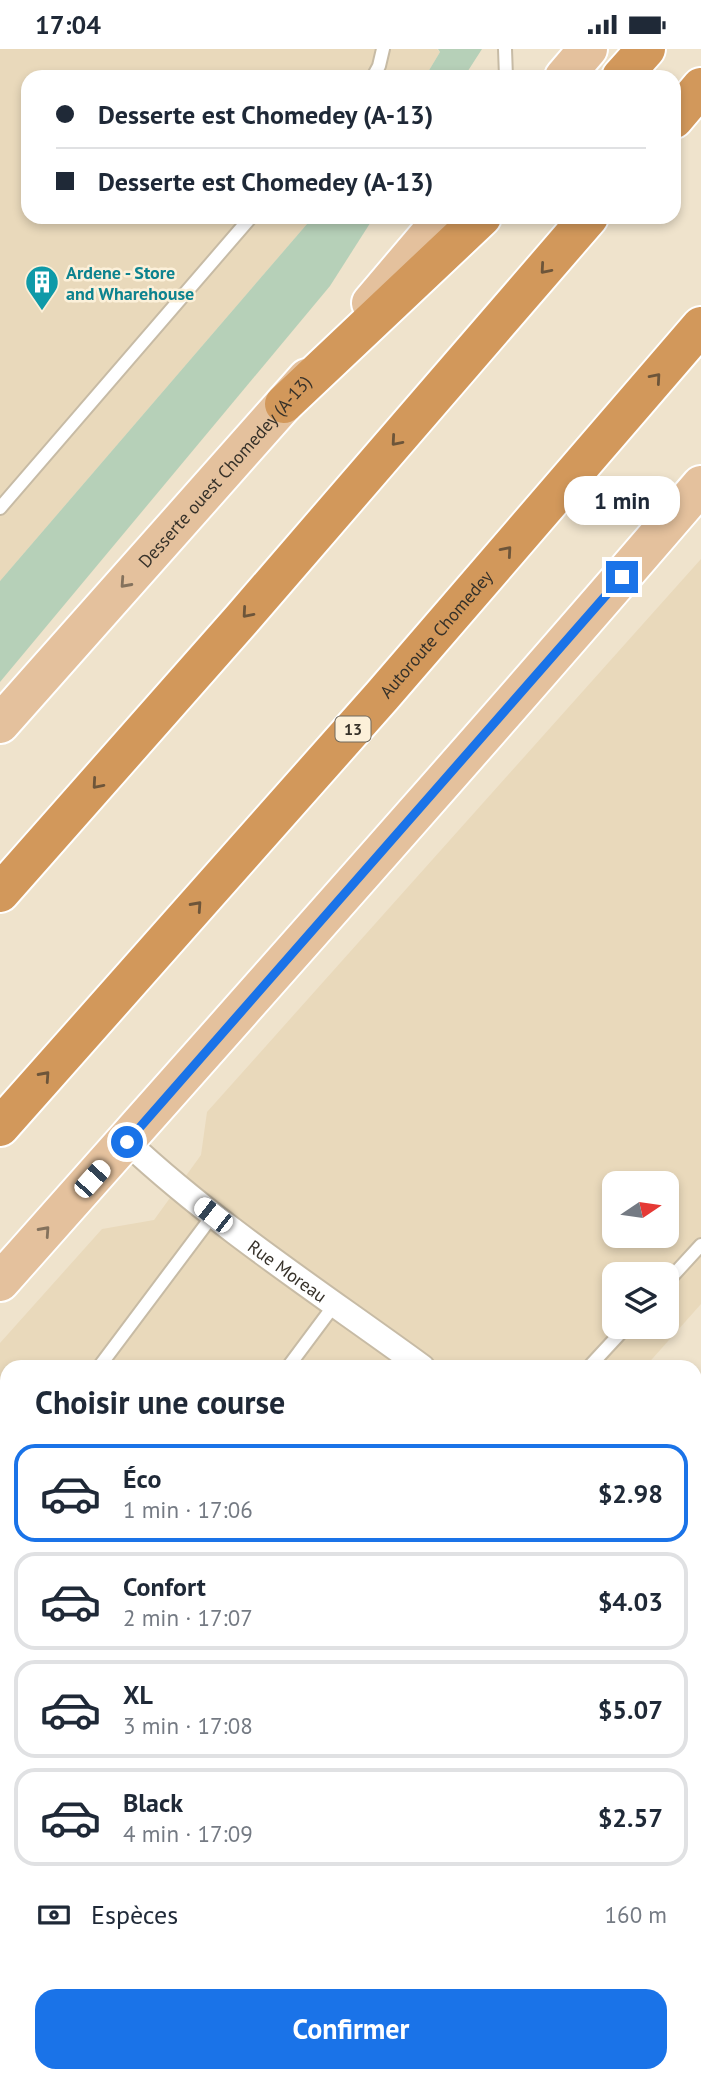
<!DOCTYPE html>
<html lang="fr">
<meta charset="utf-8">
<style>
body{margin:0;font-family:"PT Sans",sans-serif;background:#f6f6f7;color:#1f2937;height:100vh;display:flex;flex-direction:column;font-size:26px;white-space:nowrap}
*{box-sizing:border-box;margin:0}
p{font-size:23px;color:#747a83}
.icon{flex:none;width:38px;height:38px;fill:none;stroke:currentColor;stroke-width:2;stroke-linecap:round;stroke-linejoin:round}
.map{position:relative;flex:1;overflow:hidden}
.details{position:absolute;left:0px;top:1311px;width:702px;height:723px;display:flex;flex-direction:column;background:#fff;border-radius:21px 21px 0 0;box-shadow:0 4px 10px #0003}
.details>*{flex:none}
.guide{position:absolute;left:21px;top:21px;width:660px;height:154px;border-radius:21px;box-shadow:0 4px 10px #0003;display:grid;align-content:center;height:154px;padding:0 35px;background:#fff}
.needle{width:46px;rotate:77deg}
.buttons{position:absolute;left:602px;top:1122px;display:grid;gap:14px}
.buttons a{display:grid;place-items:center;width:77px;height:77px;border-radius:14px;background:#fff;box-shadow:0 4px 10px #0003;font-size:35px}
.end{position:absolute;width:32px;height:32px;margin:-16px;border:9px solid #1a73e8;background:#fff;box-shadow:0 0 0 4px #fff}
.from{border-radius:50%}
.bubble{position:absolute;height:49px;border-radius:21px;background:#fff;box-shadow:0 4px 10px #0003;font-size:23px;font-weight:600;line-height:49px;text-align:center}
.car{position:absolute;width:21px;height:42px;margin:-21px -10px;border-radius:9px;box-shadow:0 0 5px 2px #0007;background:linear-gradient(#fff 24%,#345 0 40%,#fff 0 76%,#345 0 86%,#fff 0)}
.guide b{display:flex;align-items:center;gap:24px;height:66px;font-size:26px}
.guide b+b{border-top:2px solid #e0e1e3}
.guide i{width:18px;height:18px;background:#1f2937}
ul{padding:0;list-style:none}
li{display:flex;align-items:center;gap:21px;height:98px;margin:0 14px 10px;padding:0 21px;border:4px solid #e0e1e3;border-radius:21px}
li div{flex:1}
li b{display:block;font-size:26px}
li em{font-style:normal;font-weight:600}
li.selected{border-color:#1a73e8}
li>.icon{width:63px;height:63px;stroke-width:1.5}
h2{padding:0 35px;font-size:32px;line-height:84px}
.pay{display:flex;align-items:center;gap:18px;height:77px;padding:0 35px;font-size:26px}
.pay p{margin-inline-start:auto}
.action{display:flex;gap:14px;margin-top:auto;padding:14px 35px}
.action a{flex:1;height:80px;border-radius:21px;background:#1a73e8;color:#fff;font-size:28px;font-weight:600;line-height:80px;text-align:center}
.status{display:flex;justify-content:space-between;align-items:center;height:49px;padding:0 35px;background:#fff;direction:ltr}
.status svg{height:19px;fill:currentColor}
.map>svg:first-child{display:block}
.built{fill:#e9d9bb;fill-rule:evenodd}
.green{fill:#b6d0b8}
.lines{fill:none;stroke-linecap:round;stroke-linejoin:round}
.lane-casing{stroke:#c7bba5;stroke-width:16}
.street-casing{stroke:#c7bba5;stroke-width:28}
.primary-casing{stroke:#fff;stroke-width:42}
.highway-casing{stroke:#fff;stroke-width:42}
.lane{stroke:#fff;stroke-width:12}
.street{stroke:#fff;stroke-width:24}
.primary{stroke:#e4c19d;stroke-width:38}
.highway{stroke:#d2985b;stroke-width:38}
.oneway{stroke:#6d553a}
.oneway2{stroke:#84725d}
.route{stroke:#1a73e8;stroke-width:9}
.labels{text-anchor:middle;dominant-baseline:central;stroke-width:5;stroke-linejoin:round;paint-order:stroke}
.shield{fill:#fcf0d9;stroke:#716a5e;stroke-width:2}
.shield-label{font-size:16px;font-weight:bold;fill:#363129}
.culture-label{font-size:18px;font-weight:bold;fill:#0d838f;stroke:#fcf0d9;text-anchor:start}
.street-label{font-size:18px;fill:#363129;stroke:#fcf0d9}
</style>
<div class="status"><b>17:04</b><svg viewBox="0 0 49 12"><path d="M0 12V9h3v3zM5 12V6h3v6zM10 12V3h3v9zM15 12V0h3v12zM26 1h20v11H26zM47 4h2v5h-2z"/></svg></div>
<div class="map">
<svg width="701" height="2033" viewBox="0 0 701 2033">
<rect width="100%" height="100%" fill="#efe3cc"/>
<g class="built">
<polygon points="0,0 437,0 440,3 425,28 28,28 28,168 313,168 0,532"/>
<path d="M701,510v745l-56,63h-638v708l100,1 -5,6h-102v-739l102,-114 52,-9 47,-65 6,-43zM614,1134h53v52h-53zM614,1225h53v53h-53z"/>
</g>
<g class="green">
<polygon points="438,0 482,0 464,28 425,28 440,3"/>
<polygon points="313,168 374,168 330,237 0,633 0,532"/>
</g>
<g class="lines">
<g class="lane-casing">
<g id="lane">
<polyline points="505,0 506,28"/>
<polyline points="373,28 379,17 383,0"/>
<polyline points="0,459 251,168"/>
<polyline points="667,1233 701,1196"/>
<polyline points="99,1318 213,1166"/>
<polyline points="288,1318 335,1255"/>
<polyline points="589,1318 626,1278"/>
<polyline points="0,1450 7,1440"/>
<polyline points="0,1486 7,1492"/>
<polyline points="0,1576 7,1581"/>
<polyline points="35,2033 41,2026"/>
</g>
</g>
<g class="street-casing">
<g id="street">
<path id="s1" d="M127,1093c90,84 195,152 295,225"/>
<polyline points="695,1541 701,1533"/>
<polyline points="322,2033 327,2026"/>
</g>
</g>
<g class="primary-casing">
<g id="primary">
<polyline points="564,28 588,0"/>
<polyline points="371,254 444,168"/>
<path id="s2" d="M0,675l307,-346"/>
<path d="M0,1233c235,-265 471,-529 701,-797"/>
</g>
</g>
<g class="highway-casing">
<g id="highway">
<polyline points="621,28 646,0"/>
<polyline points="674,70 701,38"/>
<polyline points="284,355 482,168"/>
<polyline points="0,844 241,571 589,168"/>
<path id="s3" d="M0,1078l382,-431 319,-370"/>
</g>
</g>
<use href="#lane" class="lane"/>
<use href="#street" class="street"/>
<use href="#primary" class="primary"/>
<use href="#highway" class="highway"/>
</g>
<defs><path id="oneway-chevron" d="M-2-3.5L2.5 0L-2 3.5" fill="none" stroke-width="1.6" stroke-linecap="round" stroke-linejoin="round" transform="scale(1.75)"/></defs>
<g class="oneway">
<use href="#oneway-chevron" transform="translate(545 220) rotate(131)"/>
<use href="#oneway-chevron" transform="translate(656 329) rotate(-49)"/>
<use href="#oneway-chevron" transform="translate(396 392) rotate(131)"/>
<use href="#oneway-chevron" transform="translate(507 502) rotate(-49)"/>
<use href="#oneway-chevron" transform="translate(247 564) rotate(131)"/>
<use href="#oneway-chevron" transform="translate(97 735) rotate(131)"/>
<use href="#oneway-chevron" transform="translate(197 857) rotate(-48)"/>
<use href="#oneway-chevron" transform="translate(45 1027) rotate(-48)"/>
</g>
<g class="oneway2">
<use href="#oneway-chevron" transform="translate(125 534) rotate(132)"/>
<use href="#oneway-chevron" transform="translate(45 1182) rotate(-48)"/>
</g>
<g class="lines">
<polyline class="route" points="127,1093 622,528"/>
</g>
<defs>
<g id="building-pin" transform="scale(1.75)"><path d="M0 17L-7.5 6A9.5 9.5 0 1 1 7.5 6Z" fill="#0f9aa8" stroke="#fcf0d9"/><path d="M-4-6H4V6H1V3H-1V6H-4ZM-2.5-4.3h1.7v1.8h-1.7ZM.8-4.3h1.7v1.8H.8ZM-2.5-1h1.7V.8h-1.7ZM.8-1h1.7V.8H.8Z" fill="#fff"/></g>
</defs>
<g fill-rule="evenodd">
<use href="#building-pin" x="42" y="233"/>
</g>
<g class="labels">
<rect class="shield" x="335.5" y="667.5" width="35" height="25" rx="5"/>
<g class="shield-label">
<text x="353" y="680">13</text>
</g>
<g class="culture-label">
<text x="66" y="223">Ardene - Store<tspan x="66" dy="21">and Wharehouse</tspan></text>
</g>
<g class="street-label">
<text stroke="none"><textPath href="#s2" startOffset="338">Desserte ouest Chomedey (A-13)</textPath></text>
<text stroke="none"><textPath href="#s3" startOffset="658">Autoroute Chomedey</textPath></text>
<text stroke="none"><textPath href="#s1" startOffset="206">Rue Moreau</textPath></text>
</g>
</g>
</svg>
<div class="buttons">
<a><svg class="needle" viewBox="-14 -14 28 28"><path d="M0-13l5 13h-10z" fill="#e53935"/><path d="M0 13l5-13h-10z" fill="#747a83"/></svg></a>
<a><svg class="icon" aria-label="layers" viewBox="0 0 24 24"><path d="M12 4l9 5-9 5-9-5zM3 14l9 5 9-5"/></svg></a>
</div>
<i class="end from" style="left:127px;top:1093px"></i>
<i class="end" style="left:622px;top:528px"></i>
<div class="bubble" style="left:564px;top:427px;width:116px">1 min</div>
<i class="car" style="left:92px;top:1130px;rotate:42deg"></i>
<i class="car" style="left:213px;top:1166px;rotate:308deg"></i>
<div class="guide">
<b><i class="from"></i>Desserte est Chomedey (A-13)</b>
<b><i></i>Desserte est Chomedey (A-13)</b>
</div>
<section class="details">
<h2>Choisir une course</h2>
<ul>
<li class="selected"><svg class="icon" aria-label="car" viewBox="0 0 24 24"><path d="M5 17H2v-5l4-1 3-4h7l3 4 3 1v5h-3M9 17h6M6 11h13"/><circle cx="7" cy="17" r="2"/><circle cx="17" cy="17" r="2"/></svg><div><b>Éco</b><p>1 min · 17:06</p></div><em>$2.98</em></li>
<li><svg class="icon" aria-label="car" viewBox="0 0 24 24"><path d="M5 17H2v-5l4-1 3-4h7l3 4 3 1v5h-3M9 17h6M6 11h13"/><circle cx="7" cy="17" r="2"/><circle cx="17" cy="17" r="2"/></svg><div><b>Confort</b><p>2 min · 17:07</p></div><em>$4.03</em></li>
<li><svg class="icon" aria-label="car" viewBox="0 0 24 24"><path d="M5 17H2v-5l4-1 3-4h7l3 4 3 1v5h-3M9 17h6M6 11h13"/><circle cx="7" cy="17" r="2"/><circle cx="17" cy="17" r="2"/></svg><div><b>XL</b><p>3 min · 17:08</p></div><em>$5.07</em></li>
<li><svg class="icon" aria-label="car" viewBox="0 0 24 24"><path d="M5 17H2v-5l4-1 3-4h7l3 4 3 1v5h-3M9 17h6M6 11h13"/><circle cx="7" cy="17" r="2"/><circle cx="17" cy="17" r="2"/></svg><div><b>Black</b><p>4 min · 17:09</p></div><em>$2.57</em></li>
</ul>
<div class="pay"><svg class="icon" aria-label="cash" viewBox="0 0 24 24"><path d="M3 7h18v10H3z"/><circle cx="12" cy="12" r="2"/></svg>Espèces<p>160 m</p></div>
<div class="action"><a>Confirmer</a></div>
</section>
</div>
